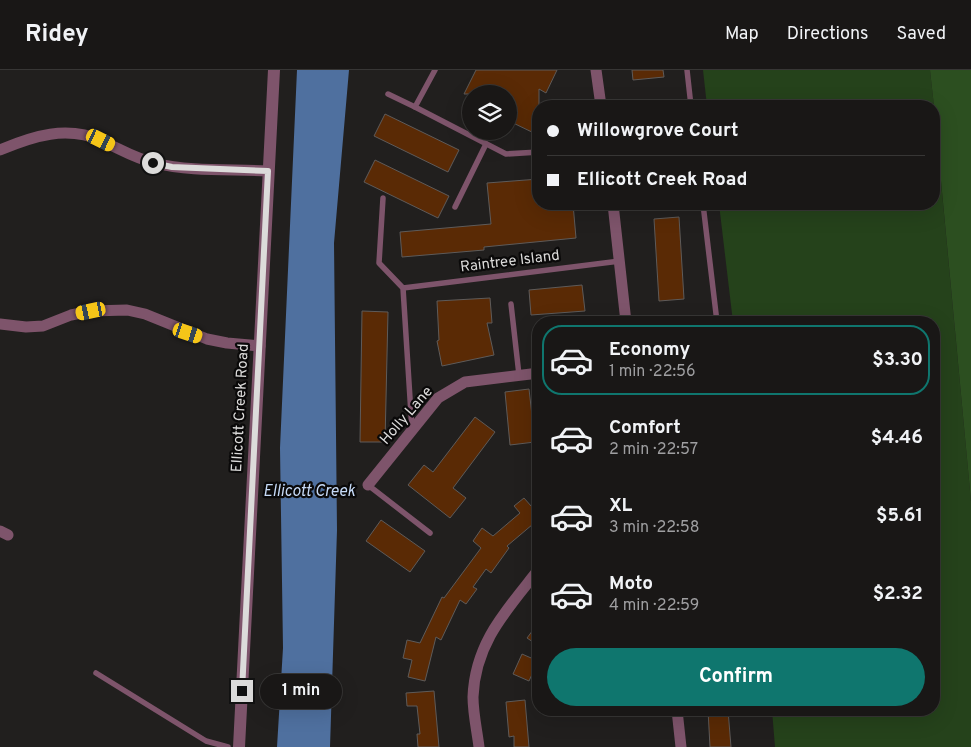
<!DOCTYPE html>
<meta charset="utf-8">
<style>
body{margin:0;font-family:Overpass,sans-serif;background:#262423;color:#f1f3f6;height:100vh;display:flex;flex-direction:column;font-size:19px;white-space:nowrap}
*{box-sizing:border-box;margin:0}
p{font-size:16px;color:#9f9fa1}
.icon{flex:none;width:28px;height:28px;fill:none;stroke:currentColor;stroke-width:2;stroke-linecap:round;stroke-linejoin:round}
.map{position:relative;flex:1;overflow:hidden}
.side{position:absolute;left:532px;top:246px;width:408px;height:400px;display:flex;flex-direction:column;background:#191716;border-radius:20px;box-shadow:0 5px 20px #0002,0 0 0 1px #373635}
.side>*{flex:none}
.banner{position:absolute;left:532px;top:30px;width:408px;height:110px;border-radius:20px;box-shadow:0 5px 20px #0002,0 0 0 1px #373635;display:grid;align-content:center;height:110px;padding:0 15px;background:#191716}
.controls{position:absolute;left:462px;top:15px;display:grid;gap:10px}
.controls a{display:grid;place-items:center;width:55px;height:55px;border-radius:50%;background:#191716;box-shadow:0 5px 20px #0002,0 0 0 1px #373635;font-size:25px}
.end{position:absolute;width:22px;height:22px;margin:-11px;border:6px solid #dcdbda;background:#111;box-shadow:0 0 0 2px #111}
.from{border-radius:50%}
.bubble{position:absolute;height:35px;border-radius:18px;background:#191716;box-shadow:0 5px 20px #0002,0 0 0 1px #373635;font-size:16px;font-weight:700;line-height:35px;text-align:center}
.car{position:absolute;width:15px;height:30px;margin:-15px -8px;border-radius:6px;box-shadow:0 0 4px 1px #0007;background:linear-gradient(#f5c518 24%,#345 0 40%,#f5c518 0 76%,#345 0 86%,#f5c518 0)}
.banner b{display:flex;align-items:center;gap:18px;height:48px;font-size:19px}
.banner b+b{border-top:1px solid #373635}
.banner i{width:12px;height:12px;background:#f1f3f6}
ul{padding:9px 0 0;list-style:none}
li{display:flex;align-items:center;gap:15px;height:70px;margin:0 10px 8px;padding:0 5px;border:2px solid transparent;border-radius:20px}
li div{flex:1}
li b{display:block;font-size:19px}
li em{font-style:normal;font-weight:700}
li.active{border-color:#0f766e}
li>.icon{width:45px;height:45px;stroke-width:1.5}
.primary-button{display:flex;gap:10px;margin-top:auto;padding:10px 15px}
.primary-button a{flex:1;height:58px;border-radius:30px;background:#0f766e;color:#fff;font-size:20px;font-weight:700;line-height:58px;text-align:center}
header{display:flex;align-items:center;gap:30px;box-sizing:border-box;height:70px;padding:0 25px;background:#191716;border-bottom:1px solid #373635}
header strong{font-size:24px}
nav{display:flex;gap:28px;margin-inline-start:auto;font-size:18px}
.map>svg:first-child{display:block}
.green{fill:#25421b}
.forest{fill:#2c4f20}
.water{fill:#4f709f}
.building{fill:#5a2a05;stroke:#5e5b5a}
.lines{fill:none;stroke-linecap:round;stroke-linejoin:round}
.service{stroke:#7e546b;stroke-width:5.5}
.minor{stroke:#7e546b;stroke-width:11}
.tertiary{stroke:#7e546b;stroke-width:12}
.route{stroke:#dcdbda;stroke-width:6}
.labels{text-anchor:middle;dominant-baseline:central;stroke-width:4.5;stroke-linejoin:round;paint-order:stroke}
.street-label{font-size:15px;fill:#dcdbda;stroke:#0a0909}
.water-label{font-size:16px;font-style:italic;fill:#c6daf7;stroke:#0a0909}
</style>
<header>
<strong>Ridey</strong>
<nav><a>Map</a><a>Directions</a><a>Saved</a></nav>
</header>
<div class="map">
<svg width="971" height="677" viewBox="0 0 971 677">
<rect width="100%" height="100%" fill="#211f1e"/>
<g class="green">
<polygon points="703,0 930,0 934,36 707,36"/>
<polygon points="934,37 971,431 971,677 775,677 772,640 934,640 934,252 733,252 719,134 934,134"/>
</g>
<polygon class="forest" points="930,0 971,0 971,431 934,36"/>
<polygon class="water" points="297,0 349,0 334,173 337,460 330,677 277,677 283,578 280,378"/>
<g class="building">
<polygon points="476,0 557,0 546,23 539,19 539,58 536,64 509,51 509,24 464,24"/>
<polygon points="632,0 663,0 664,7 633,10"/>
<polygon points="385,44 459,80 448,102 374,66"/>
<polygon points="375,90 449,126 438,148 364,112"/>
<polygon points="539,109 539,134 573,134 576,168 484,177 484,180 402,187 400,162 491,154 487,113"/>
<polygon points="679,147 684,229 659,231 654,149"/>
<polygon points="582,215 585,241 531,245 529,220"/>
<polygon points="490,228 492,253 487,253 494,285 442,296 437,271 439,270 437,231"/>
<polygon points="362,241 388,242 385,372 360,372"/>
<polygon points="529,319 535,372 510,375 505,322"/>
<polygon points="475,347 495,362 453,418 466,428 450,448 408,415 424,395 433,402"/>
<polygon points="524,428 539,445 539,449 507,476 509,478 491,503 486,499 473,517 477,519 466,534 460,530 441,570 436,567 425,611 408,607 412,590 403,588 407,570 420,573 442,527 444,528 481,478 473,471 482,458 493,466 520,443 514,436"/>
<polygon points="381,450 425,481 410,502 366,471"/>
<polygon points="539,552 539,576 527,568"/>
<polygon points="522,584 538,591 529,611 513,604"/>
<polygon points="434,621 439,677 418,677 417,664 420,664 417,636 407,636 406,623"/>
<polygon points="525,630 529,677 514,677 514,666 509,667 506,632"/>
<polygon points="708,640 728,640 731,677 710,677"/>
</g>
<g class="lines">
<g class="service">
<polyline points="435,0 415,37 506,84 539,82"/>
<polyline points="687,0 691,36"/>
<polyline points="388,24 415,37"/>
<polyline points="383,128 379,193 403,218 412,360"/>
<polyline points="703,134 717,252"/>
<polyline points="455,137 486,74"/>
<polyline points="403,218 620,191"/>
<polyline points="511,234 519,305"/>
<polyline points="368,415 430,463"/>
<polyline points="96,603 206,671 228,677"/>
</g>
<g class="minor">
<polyline points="596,0 601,36"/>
<path d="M0,80c33,-14 67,-25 102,-9 18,8 34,18 53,22 36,9 76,6 113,8"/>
<polyline points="613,134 626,252"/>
<polyline points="0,254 26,257 43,256 71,245 91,241 127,240 145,244 207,269 227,273 260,276"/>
<polyline points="368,415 438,328 465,312 539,303"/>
<polyline points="0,461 8,465"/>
<polyline points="677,640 681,677"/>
<path d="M479,677c-2,-16 -6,-34 -6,-50 2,-55 34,-87 66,-128"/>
</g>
<polyline class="tertiary" points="239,677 274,0"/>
</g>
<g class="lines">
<polyline class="route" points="153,93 172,97 268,101 242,621"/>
</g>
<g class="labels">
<g class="street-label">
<text transform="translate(510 192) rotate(-7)">Raintree Island</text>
<text transform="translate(241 338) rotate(-87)">Ellicott Creek Road</text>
<text transform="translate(407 346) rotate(-49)">Holly Lane</text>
</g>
<g class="water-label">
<text x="309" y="422">Ellicott Creek</text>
</g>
</g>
</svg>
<div class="controls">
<a><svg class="icon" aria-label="layers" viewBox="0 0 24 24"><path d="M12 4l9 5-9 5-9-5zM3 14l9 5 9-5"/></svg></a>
</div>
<i class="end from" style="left:153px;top:93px"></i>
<i class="end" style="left:242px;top:621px"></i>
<div class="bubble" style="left:260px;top:604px;width:82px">1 min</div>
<i class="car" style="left:101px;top:70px;rotate:116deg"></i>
<i class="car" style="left:91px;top:241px;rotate:258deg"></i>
<i class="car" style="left:188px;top:263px;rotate:108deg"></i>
<div class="banner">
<b><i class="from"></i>Willowgrove Court</b>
<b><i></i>Ellicott Creek Road</b>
</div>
<section class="side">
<ul>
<li class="active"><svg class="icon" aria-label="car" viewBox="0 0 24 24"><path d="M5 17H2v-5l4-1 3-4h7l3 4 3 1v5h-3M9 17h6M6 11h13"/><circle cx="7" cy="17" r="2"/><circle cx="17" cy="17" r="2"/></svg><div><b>Economy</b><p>1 min · 22:56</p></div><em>$3.30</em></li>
<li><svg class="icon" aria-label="car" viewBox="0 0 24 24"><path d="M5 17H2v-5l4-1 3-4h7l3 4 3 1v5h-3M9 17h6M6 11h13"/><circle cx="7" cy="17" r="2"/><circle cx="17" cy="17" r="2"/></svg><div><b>Comfort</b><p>2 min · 22:57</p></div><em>$4.46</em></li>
<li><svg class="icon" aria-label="car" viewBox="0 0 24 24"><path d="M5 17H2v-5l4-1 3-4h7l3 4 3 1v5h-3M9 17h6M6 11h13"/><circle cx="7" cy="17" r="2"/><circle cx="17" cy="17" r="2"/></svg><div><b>XL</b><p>3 min · 22:58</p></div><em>$5.61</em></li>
<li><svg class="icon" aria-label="car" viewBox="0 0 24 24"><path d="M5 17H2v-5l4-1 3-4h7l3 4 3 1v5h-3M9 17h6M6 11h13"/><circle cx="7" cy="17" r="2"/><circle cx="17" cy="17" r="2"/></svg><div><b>Moto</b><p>4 min · 22:59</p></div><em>$2.32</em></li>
</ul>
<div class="primary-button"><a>Confirm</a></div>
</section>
</div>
